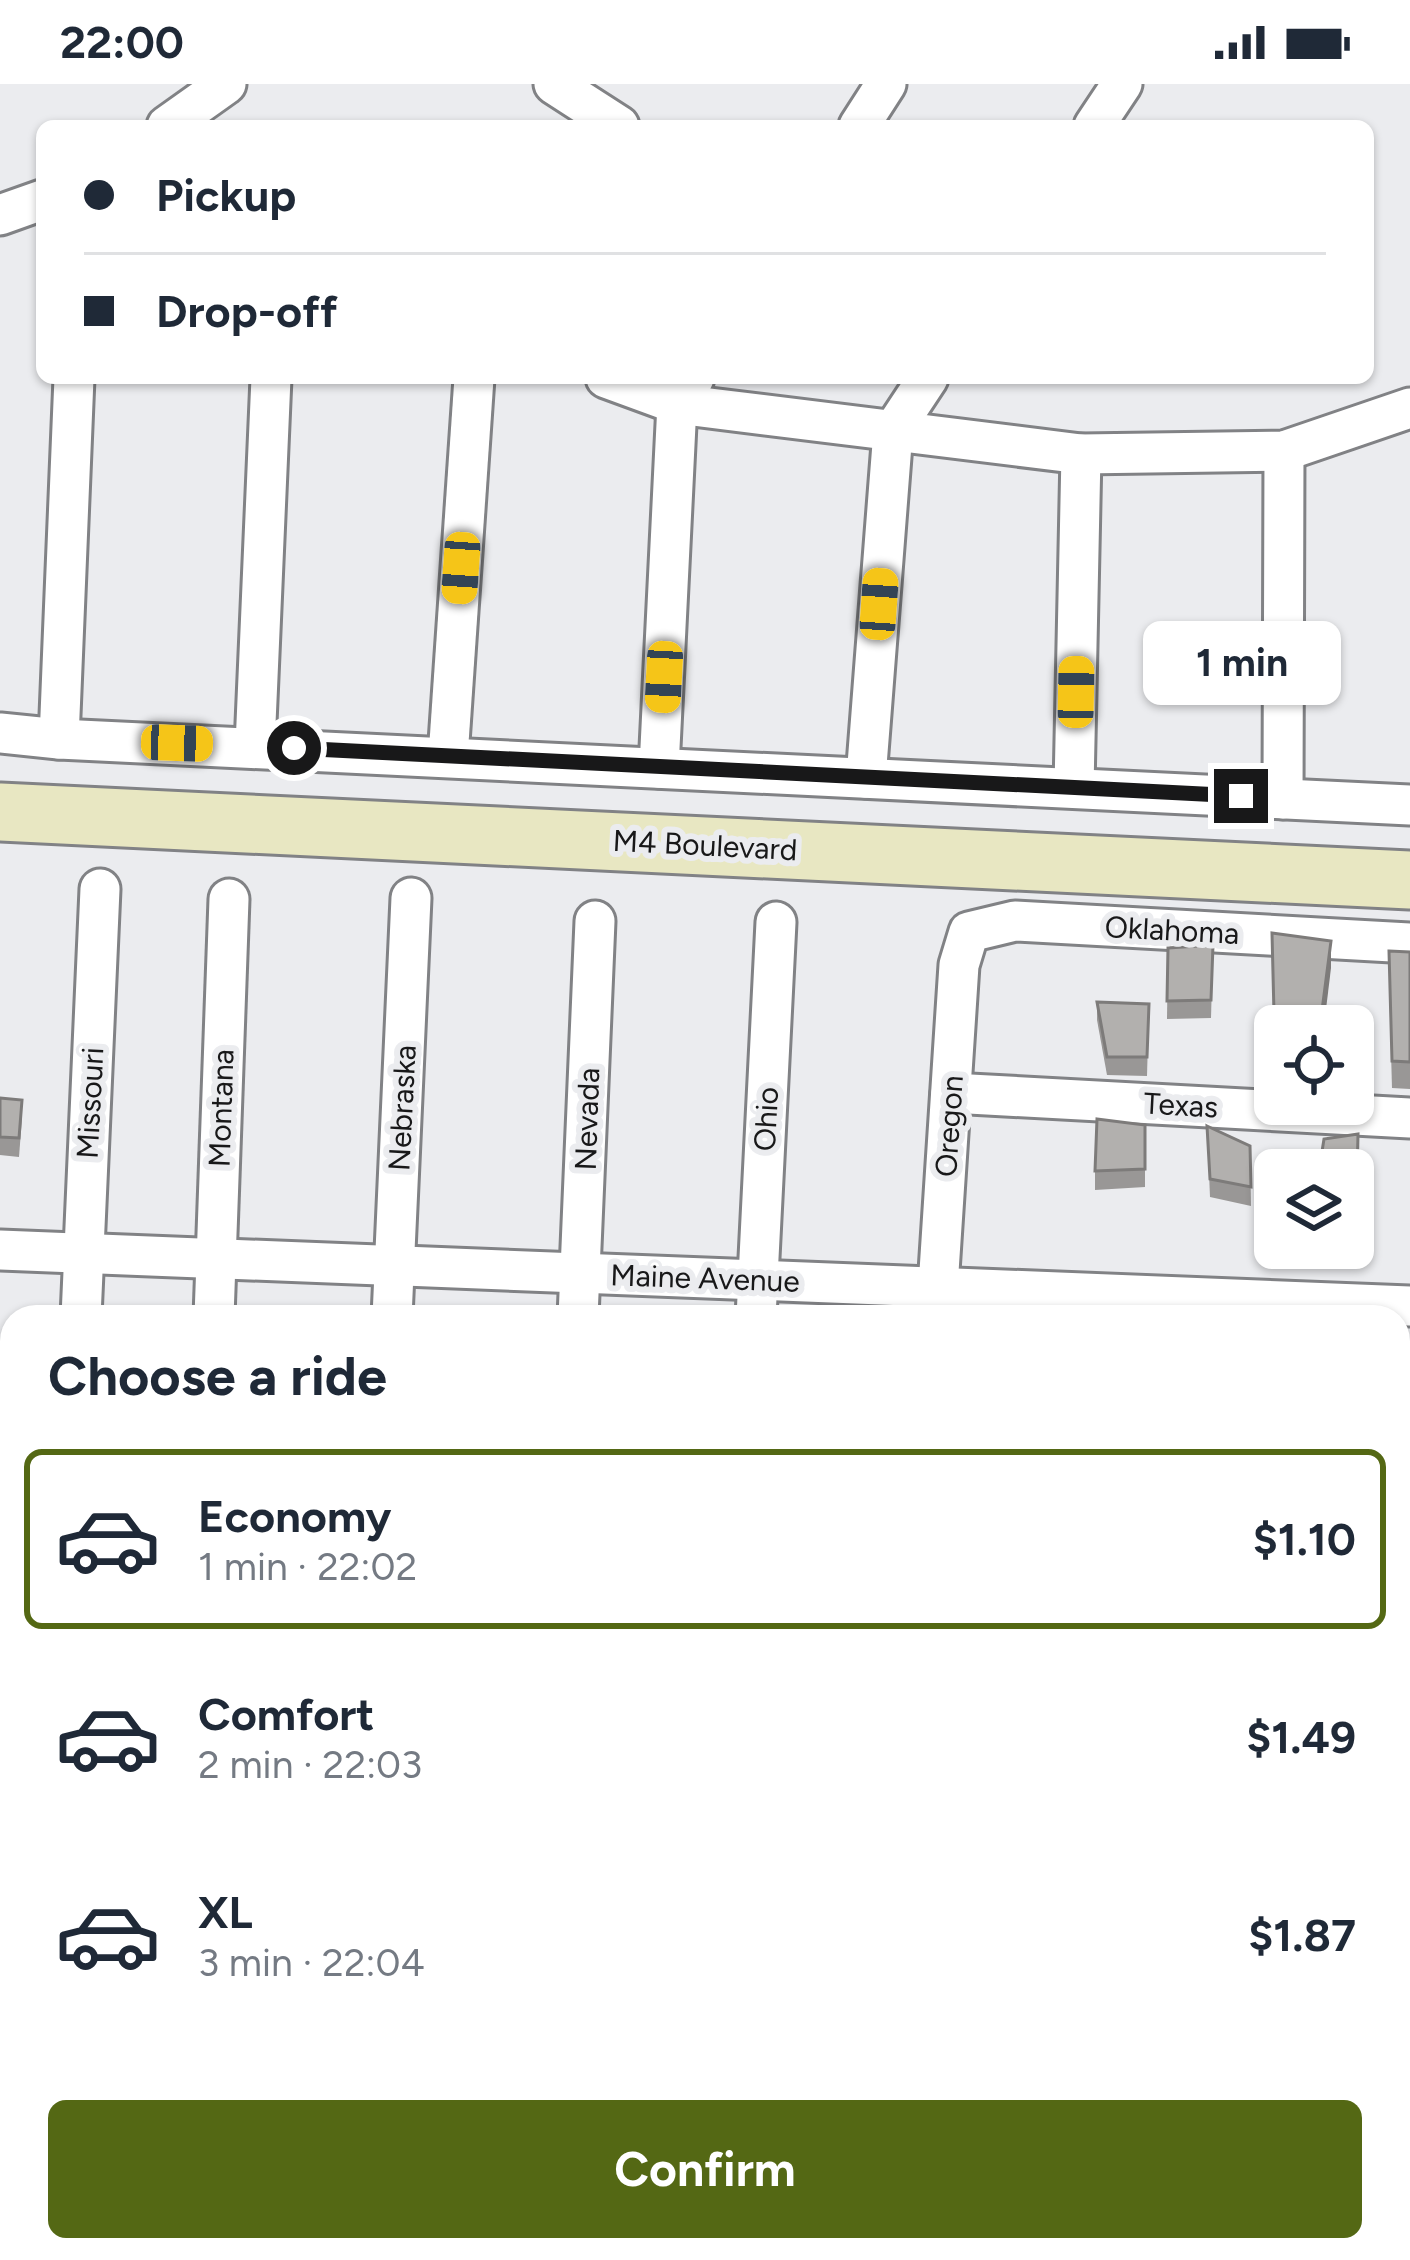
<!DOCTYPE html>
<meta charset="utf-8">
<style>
body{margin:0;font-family:Figtree,sans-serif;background:#f2f2f3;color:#1f2937;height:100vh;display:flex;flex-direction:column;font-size:45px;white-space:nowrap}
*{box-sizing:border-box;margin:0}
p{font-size:39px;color:#747a83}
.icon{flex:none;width:66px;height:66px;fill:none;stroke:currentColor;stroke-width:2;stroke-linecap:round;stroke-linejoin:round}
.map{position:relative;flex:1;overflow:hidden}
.drawer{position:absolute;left:0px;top:1221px;width:1410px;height:957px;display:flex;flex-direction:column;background:#fff;border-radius:36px 36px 0 0;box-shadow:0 3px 9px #0004}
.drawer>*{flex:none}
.top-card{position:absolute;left:36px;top:36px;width:1338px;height:264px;border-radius:18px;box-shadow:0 3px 9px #0004;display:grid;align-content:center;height:264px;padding:0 48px;background:#fff}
.fabs{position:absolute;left:1254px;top:921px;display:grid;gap:24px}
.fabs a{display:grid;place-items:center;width:120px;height:120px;border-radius:18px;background:#fff;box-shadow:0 3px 9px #0004;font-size:60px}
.end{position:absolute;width:54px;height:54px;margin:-27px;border:15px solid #181819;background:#fff;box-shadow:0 0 0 6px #fff}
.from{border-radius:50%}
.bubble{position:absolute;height:84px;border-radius:18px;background:#fff;box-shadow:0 3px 9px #0004;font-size:39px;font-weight:700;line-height:84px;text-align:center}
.car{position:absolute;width:36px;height:72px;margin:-36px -18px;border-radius:15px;box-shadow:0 0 9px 3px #0007;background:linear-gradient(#f5c518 24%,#345 0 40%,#f5c518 0 76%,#345 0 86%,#f5c518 0)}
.top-card b{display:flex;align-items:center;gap:42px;height:114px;font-size:45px}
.top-card b+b{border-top:3px solid #e0e1e3}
.top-card i{width:30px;height:30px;background:#1f2937}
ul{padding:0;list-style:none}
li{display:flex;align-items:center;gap:36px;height:180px;margin:0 24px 18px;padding:0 24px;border:6px solid transparent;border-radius:18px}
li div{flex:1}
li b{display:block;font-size:45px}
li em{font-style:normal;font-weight:700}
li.on{border-color:#546814}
li>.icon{width:108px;height:108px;stroke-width:1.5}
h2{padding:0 48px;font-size:54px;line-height:144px}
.cta{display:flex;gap:24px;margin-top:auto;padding:24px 48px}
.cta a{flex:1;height:138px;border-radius:18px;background:#546814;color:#fff;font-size:48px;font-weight:700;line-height:138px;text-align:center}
.status{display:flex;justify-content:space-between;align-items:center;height:84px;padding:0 60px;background:#fff;direction:ltr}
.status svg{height:33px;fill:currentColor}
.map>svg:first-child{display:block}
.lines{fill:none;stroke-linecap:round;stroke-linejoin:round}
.street-casing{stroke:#818285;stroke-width:45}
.secondary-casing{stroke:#818285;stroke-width:63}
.street{stroke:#fff;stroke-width:39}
.secondary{stroke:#e8e7c2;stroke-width:57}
.wall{fill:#999796}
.shaded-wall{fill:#7d7b7a}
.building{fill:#b2b0ae;stroke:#7d7b7a;stroke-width:3}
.route{stroke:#181819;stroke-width:15}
.labels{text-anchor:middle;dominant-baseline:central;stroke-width:12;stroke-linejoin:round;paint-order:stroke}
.street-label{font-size:30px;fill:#181819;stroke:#ebecef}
</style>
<div class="status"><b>22:00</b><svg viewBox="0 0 49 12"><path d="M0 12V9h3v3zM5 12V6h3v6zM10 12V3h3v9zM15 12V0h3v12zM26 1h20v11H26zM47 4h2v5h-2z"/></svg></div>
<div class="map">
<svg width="1410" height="2176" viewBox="0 0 1410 2176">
<rect width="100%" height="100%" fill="#ebecef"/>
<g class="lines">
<g class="street-casing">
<g id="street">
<polyline points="554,0 619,42"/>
<polyline points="167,42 226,0"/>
<polyline points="859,42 886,0"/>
<polyline points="1094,42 1122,0"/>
<polyline points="0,131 42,116"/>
<polyline points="606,294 677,320 1081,370 1284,367 1410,324"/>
<polyline points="0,649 59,655 1410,721"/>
<polyline points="59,655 74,294"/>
<polyline points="255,662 271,294"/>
<polyline points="448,673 474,294"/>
<polyline points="659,684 677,320 694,294"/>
<polyline points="866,694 893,347 928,294"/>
<polyline points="1074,704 1081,370"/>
<polyline points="1283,715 1284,367"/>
<polyline points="951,1009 1410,1034"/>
<polyline points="0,1166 1410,1222"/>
<polyline points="938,1203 959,881 969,848 1015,837 1410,859"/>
<polyline points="81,1233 100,805"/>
<polyline points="214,1233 229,815"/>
<polyline points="392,1233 411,814"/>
<polyline points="578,1233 595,837"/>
<polyline points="756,1233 776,838"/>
<polyline points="0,1360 12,1361"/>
<polyline points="0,1556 12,1557"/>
<polyline points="1398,1691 1410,1524"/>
<polyline points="1398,1905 1410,1900"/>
</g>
</g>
<g class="secondary-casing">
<g id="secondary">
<polyline points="0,728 1410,796"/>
<polyline points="0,1863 12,1864"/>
<polyline points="1398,2097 1410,2106"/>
</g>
</g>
<use href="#street" class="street"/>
<use href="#secondary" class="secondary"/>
</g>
<g class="wall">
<polygon points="1213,861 1211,934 1167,935 1168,864"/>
<polygon points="1410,868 1410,1005 1392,1004 1389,894"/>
<polygon points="1097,918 1149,920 1147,992 1107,991 1097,936"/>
<polygon points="0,1014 22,1034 19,1073 0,1071"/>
<polygon points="1145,1041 1145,1103 1095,1106 1095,1087"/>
<polygon points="1207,1042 1250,1062 1251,1122 1210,1113"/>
<polygon points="1358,1050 1357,1116 1353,1116 1353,1086"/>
<polygon points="1398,1330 1410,1331 1403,1390 1398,1390"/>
<polygon points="966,2166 1026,2166 1024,2176 995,2176 966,2171"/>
</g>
<g class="shaded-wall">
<polygon points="1331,857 1331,884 1324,942 1320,942"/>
<polygon points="1410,1341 1410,1359 1403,1390 1403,1372"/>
</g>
<g class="building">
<polygon points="1272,849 1331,857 1320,942 1275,942 1275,970"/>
<polygon points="1213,861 1211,916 1167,917 1168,864"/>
<polygon points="1389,867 1410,868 1410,978 1392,977"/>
<polygon points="1097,918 1149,920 1147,973 1107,973"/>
<polygon points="0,1014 22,1016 19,1054 0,1053"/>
<polygon points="1097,1035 1145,1041 1145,1085 1095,1087"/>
<polygon points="1207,1042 1250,1062 1251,1103 1210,1095"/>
<polygon points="1358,1050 1357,1097 1353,1098 1353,1086 1319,1086 1324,1055"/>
<polygon points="1398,1330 1410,1331 1410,1341 1403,1372 1398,1371"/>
<polygon points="1344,2166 1380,2166 1393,2176 1336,2176"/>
</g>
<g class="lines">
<polyline class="route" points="294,664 1241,712"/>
</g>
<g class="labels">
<g class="street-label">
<text transform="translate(705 761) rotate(3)">M4 Boulevard</text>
<text transform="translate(1172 846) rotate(3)">Oklahoma</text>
<text transform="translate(90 1019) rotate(-87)">Missouri</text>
<text transform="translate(1181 1021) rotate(3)">Texas</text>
<text transform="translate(221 1024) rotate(-88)">Montana</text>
<text transform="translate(402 1024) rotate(-87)">Nebraska</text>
<text transform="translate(587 1035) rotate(-88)">Nevada</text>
<text transform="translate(766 1035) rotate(-87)">Ohio</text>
<text transform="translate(949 1042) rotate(-86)">Oregon</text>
<text transform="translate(705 1194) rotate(2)">Maine Avenue</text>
</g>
</g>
</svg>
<div class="fabs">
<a><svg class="icon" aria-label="locate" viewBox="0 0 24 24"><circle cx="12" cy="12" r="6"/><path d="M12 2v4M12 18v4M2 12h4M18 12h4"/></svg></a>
<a><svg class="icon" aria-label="layers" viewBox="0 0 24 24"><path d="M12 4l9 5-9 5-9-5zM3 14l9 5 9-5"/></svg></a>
</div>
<i class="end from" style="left:294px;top:664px"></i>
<i class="end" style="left:1241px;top:712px"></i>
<div class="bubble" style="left:1143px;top:537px;width:198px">1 min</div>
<i class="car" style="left:461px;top:484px;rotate:184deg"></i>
<i class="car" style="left:879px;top:520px;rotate:4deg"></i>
<i class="car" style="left:664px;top:593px;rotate:183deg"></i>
<i class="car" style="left:1076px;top:608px;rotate:1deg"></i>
<i class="car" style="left:177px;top:659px;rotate:92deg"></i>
<div class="top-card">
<b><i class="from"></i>Pickup</b>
<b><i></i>Drop-off</b>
</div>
<section class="drawer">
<h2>Choose a ride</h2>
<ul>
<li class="on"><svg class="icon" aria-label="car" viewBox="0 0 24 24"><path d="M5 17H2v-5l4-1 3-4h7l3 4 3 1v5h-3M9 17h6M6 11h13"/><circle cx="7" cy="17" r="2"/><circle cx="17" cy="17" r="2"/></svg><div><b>Economy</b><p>1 min · 22:02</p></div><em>$1.10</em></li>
<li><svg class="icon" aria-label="car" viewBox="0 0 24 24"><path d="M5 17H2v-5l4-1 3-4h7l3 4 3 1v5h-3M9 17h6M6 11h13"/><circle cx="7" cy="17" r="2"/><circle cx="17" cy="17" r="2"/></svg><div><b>Comfort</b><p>2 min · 22:03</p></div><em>$1.49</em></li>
<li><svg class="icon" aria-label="car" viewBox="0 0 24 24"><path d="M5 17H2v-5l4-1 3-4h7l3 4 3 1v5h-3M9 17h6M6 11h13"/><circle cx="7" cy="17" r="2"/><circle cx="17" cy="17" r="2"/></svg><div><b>XL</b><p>3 min · 22:04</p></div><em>$1.87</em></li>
</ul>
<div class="cta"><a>Confirm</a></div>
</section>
</div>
